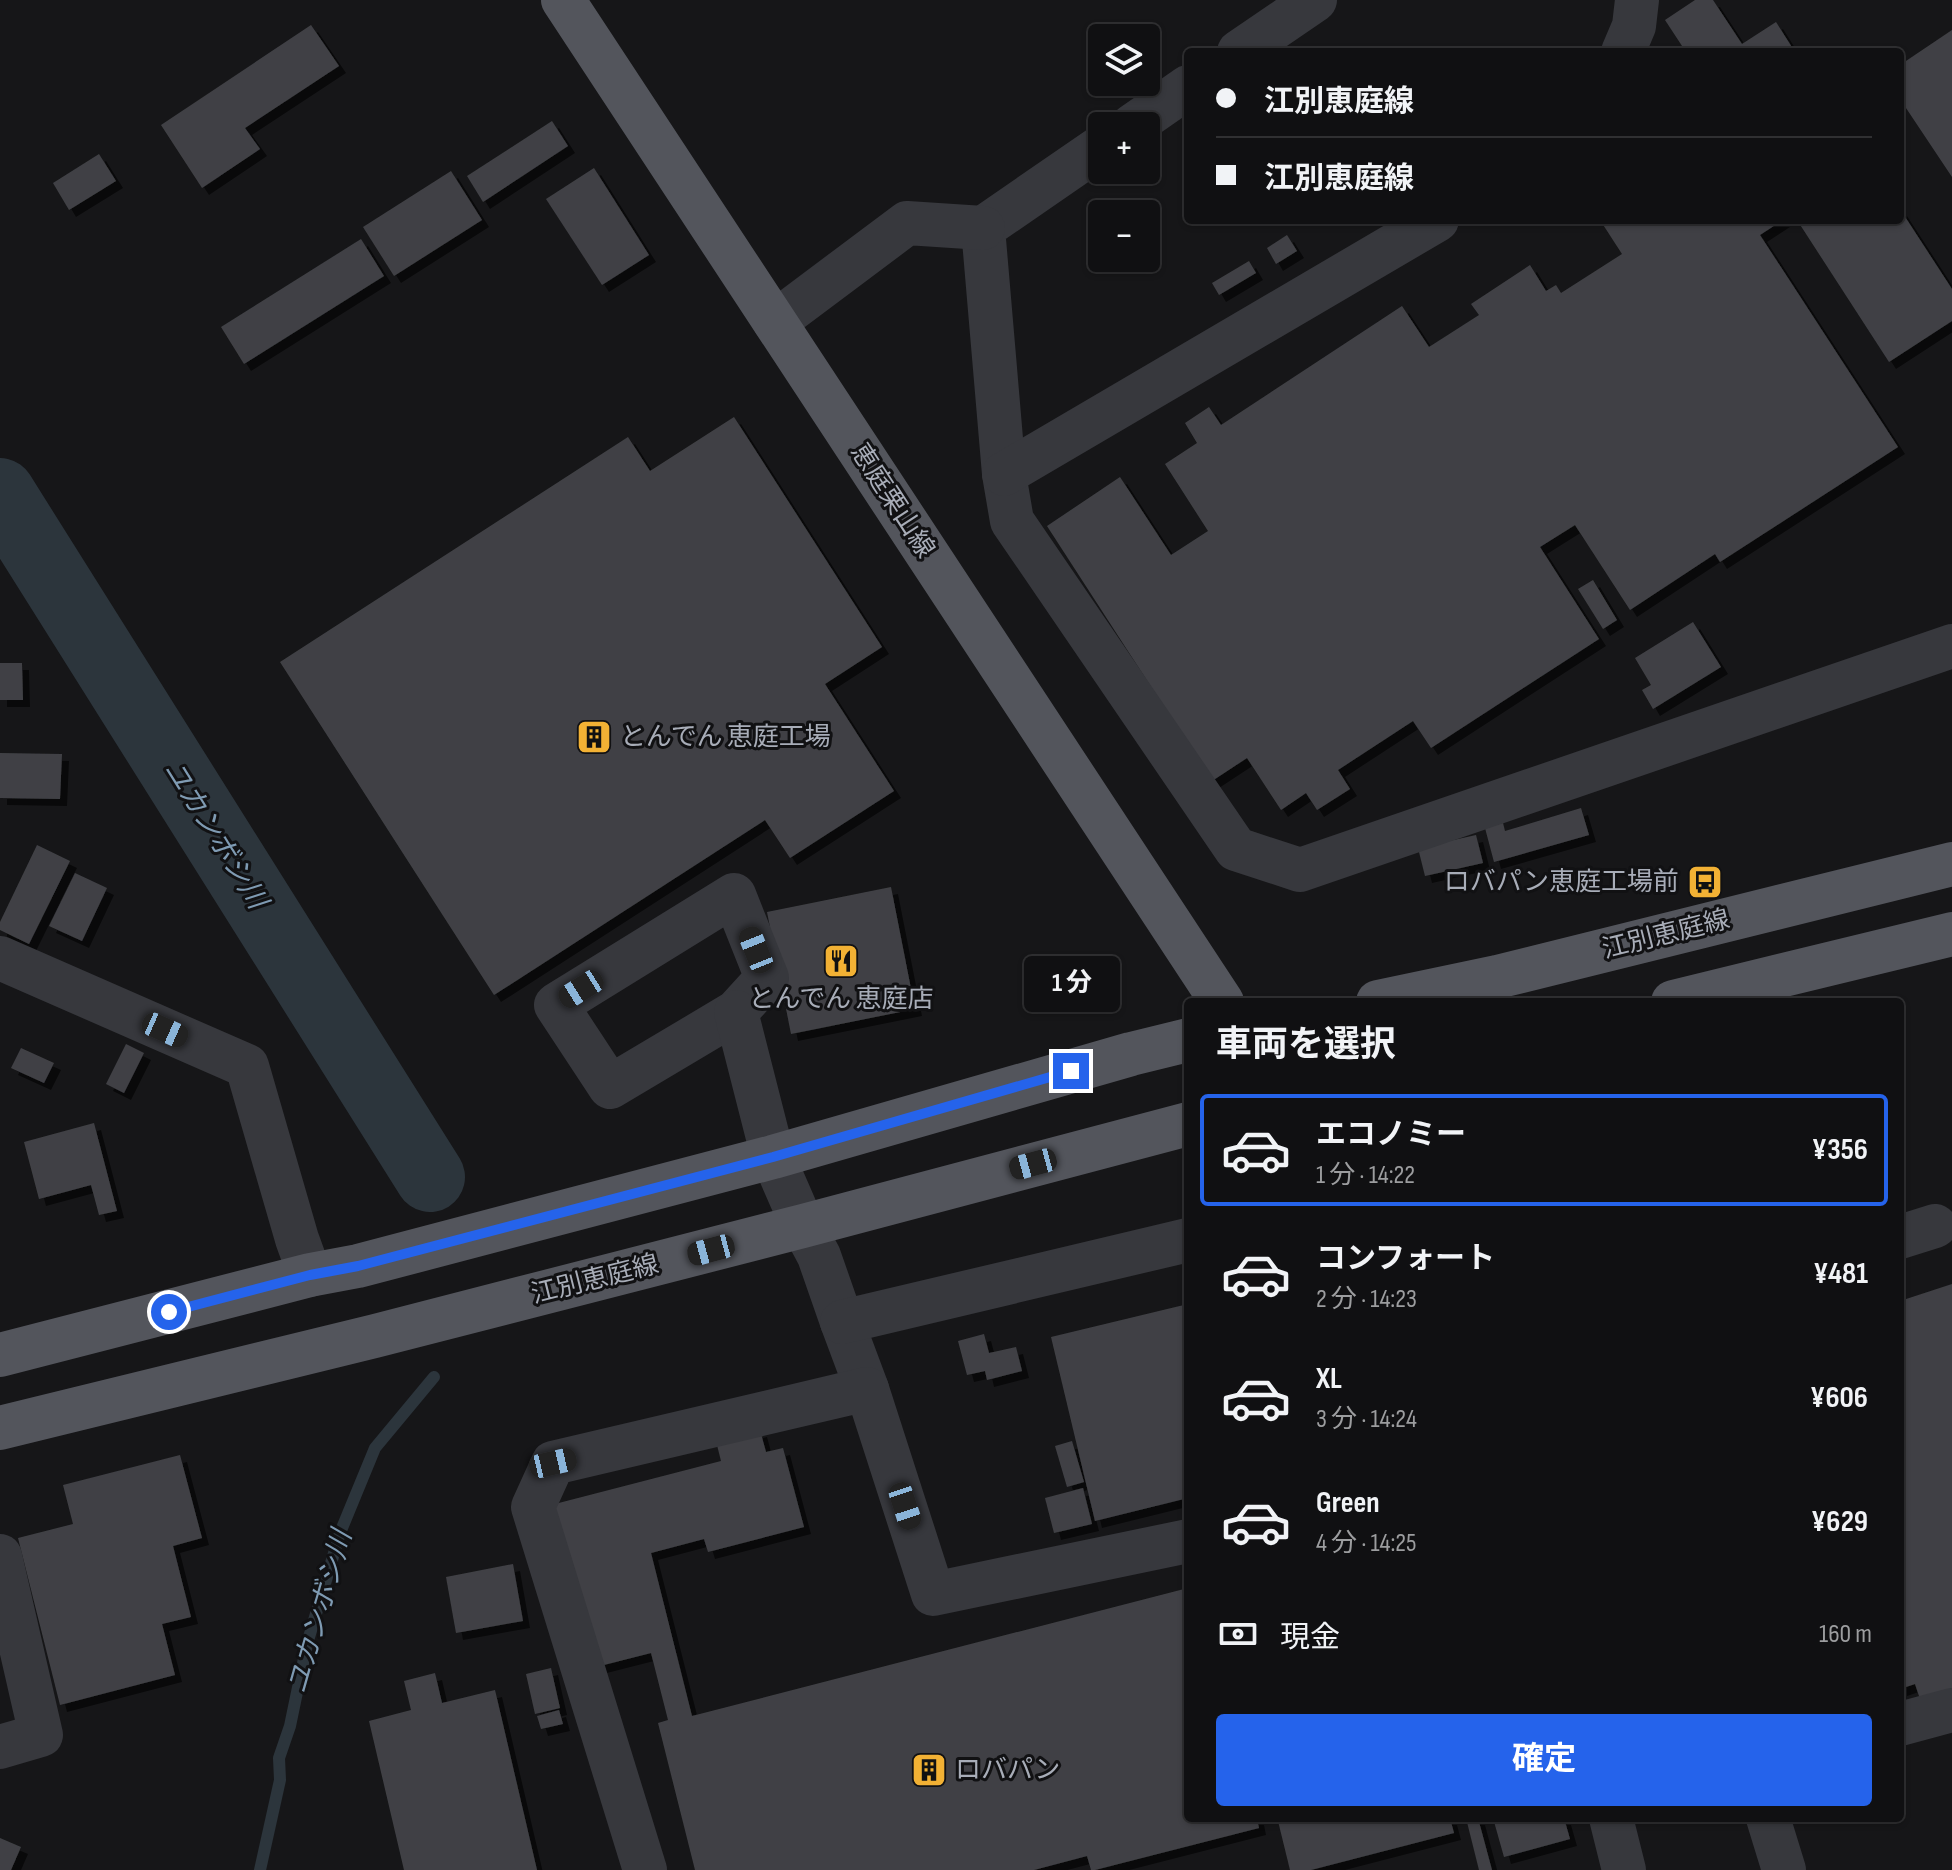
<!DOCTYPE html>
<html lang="ja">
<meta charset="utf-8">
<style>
body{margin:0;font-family:"Sofia Sans Condensed","Noto Sans JP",sans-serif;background:#1e1e20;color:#f1f3f6;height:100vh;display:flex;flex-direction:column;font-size:30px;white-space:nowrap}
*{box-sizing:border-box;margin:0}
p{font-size:26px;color:#9c9d9f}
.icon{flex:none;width:44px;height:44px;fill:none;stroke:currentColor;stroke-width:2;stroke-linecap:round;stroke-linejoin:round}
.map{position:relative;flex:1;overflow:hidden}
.side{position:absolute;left:1184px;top:998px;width:720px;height:824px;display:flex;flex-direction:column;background:#101012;border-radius:8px;box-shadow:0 2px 6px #0004,0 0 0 2px #303032}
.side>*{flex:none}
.hud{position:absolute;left:1184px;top:48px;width:720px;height:176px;border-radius:8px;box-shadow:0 2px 6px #0004,0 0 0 2px #303032;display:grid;align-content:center;height:176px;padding:0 32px;background:#101012}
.controls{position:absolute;left:1088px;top:24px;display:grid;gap:16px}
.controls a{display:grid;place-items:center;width:72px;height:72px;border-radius:8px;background:#101012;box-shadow:0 2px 6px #0004,0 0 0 2px #303032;font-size:40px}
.end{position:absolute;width:36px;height:36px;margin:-18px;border:10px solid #2563eb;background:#fff;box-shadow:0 0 0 4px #fff}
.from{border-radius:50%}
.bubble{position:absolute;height:56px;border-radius:8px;background:#101012;box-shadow:0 2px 6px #0004,0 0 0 2px #303032;font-size:26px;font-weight:700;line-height:56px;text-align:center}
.car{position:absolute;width:24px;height:48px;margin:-24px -12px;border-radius:10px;box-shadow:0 0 6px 2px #0007;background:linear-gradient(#222 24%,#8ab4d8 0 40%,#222 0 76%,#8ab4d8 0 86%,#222 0)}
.hud b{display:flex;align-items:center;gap:28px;height:76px;font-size:30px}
.hud b+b{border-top:2px solid #303032}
.hud i{width:20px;height:20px;background:#f1f3f6}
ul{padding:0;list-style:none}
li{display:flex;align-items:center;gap:24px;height:112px;margin:0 16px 12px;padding:0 16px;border:4px solid transparent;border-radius:8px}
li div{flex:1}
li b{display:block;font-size:30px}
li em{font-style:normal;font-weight:700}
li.current{border-color:#2563eb}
li>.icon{width:72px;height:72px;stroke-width:1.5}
h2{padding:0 32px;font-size:36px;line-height:96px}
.pay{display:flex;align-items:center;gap:20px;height:88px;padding:0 32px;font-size:30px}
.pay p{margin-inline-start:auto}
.primary-button{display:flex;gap:16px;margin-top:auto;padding:16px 32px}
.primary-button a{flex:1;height:92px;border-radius:8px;background:#2563eb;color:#fff;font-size:32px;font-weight:700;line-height:92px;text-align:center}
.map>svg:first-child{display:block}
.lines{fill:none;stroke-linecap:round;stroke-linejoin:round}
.stream{stroke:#2c353c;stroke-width:12}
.river{stroke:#2c353c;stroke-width:70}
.building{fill:#404145;filter:url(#shadow)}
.minor{stroke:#37383d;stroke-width:44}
.major{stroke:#53555c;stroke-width:44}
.route{stroke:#2563eb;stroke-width:10}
.labels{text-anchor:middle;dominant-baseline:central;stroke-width:6;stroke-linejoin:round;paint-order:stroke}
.street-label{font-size:26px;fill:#a8adb8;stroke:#111113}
.poi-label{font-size:26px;fill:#a8adb8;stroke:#111113;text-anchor:start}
.water-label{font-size:28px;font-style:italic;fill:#7f9bb3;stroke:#111113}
</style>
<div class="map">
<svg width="1952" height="1870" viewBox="0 0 1952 1870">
<defs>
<filter id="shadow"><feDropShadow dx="7" dy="7" stdDeviation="0" flood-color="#0009"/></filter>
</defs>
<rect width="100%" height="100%" fill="#161618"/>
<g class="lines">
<polyline class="stream" points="260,1870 280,1780 279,1758 290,1726 307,1644 340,1533 375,1448 434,1377"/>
<polyline class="river" points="0,493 430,1177"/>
</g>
<g class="building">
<polygon points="1695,0 1713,0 1742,44 1776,22 1795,52 1686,52 1665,20"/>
<polygon points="311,25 339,66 245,128 260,149 202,188 161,125"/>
<polygon points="1952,30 1952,177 1900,99 1900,65"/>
<polygon points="552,121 568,146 483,202 467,176"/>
<polygon points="99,154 116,181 69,210 53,183"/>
<polygon points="594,168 649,255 602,285 546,199"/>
<polygon points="451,171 482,220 394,276 363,227"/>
<polygon points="1900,209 1952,289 1952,321 1889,362 1797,220 1900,220"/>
<polygon points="1600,220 1783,220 1760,235 1898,447 1720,562 1715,554 1630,610 1575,525 1540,547 1599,639 1431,748 1413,721 1338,770 1350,789 1317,810 1306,793 1281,810 1247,758 1212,781 1047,526 1120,477 1171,555 1208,531 1165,464 1197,443 1185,423 1209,407 1221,425 1402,306 1429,347 1479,315 1471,304 1530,265 1546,291 1556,285 1561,293 1622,254"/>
<polygon points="1287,235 1297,251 1276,264 1267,248"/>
<polygon points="361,239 384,276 244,364 221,327"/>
<polygon points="1249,261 1256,273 1219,295 1212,283"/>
<polygon points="734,417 882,647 825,684 894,791 790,858 765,820 494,995 280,662 628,437 650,471"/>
<polygon points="1593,580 1617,620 1603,629 1578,589"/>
<polygon points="1693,622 1721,667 1653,709 1642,690 1651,685 1635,658"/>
<polygon points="0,663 22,663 23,700 0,700"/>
<polygon points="0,753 62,754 60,799 0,798"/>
<polygon points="1581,808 1589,835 1494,862 1485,828 1503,823 1505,831"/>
<polygon points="1476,835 1483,863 1425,876 1418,848"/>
<polygon points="37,845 70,861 29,944 0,930 0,922"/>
<polygon points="75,873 107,888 82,941 49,926"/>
<polygon points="891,887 915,1009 791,1034 767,912"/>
<polygon points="126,1044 144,1053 124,1093 106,1084"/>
<polygon points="21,1048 54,1063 44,1083 11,1068"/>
<polygon points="94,1123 117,1211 99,1215 91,1185 39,1199 24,1142"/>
<polygon points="1952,1284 1952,1688 1920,1699 1915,1684 1900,1689 1900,1301"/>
<polygon points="1188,1304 1188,1498 1095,1521 1051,1337"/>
<polygon points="984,1334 989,1353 1016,1347 1022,1371 987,1380 985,1371 967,1375 958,1341"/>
<polygon points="760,1430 766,1452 783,1448 804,1527 708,1552 704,1539 651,1553 692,1716 1188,1588 1188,1818 1257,1818 1259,1828 1095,1870 1091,1870 1087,1856 1034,1870 695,1870 658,1723 668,1720 651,1653 592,1668 551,1505 721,1461 716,1441"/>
<polygon points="1072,1441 1084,1482 1067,1487 1055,1446"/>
<polygon points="180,1455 202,1538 173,1546 191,1617 162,1624 175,1675 60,1705 18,1538 73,1524 63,1485"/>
<polygon points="1083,1488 1092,1524 1054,1533 1045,1498"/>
<polygon points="513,1564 523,1621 456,1633 446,1577"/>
<polygon points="551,1668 560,1708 535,1714 526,1674"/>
<polygon points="435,1673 442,1703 495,1690 537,1870 404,1870 369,1721 411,1710 404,1681"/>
<polygon points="559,1710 563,1724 541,1729 537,1716"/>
<polygon points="1289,1818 1450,1818 1454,1833 1311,1870 1290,1870 1278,1821"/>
<polygon points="1466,1818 1478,1818 1492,1870 1479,1870"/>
<polygon points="1493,1818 1564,1818 1570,1839 1504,1857"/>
<polygon points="0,1838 21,1847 11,1870 0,1870"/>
</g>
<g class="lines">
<g class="minor">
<polyline points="1239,52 1315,0"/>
<polyline points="1623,52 1634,26 1637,0"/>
<polyline points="1132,126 1188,87"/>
<polyline points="1102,146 983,228 1004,474 1012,521 1236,849 1300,870 1952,646"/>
<polyline points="775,322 907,223 983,228"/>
<polyline points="1004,474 1437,220"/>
<polygon points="734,895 767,978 736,1012 610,1087 556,1005"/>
<polyline points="0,958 247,1066 297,1239 310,1275"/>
<polyline points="736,1012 773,1157 803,1226 819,1256 842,1322 867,1389"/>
<polyline points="1900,1237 1935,1226"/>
<polyline points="842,1322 1188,1240"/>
<polyline points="0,1556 41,1735 0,1747"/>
<polyline points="1900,1724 1952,1710"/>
<polyline points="1611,1818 1624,1870"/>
<polyline points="1768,1818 1784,1870"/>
<polyline points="645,1870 533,1507 553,1463 867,1389 933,1594 1188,1541"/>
</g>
<g class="major">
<polyline points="563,0 1222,1002"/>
<polyline points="1378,1002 1497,977 1952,864"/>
<polyline points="1673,1002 1952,934"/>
<polyline points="0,1355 310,1275 358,1266 773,1157 1131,1054 1188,1040"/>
<polyline points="0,1428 375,1336 803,1226 1188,1124"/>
</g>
</g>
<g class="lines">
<polyline class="route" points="169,1312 310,1275 358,1266 773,1157 1071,1071"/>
</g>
<defs>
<g id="building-square" transform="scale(1.8)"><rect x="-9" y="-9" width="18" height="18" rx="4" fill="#f2b134" stroke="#111113"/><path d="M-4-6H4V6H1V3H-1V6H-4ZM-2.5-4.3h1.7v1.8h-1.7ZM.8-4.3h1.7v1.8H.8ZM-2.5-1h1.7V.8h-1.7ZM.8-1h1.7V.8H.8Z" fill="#111"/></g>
<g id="bus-square" transform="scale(1.8)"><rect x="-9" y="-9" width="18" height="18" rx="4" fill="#f2b134" stroke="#111113"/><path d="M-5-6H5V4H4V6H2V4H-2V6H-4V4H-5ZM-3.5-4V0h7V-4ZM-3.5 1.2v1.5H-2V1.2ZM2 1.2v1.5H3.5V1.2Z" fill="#111"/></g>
<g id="restaurant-square" transform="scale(1.8)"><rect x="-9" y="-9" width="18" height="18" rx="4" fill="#f2b134" stroke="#111113"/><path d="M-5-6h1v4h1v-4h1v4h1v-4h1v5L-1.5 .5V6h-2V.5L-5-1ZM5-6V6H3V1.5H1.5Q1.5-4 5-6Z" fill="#111"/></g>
</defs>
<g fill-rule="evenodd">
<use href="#building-square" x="594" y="737"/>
<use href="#bus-square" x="1705" y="882"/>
<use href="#restaurant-square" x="841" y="961"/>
<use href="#building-square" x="929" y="1770"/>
</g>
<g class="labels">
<g class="street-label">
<text transform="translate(892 501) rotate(57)">恵庭栗山線</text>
<text transform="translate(1666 935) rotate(-14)">江別恵庭線</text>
<text transform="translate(595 1280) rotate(-14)">江別恵庭線</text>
</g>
<g class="poi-label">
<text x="620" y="737">とんでん 恵庭工場</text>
<text x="1679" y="882" text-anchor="end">ロバパン恵庭工場前</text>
<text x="841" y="999" text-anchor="middle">とんでん 恵庭店</text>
<text x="955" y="1770">ロバパン</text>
</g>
<g class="water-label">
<text transform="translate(215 835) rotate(58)">ユカンボシ川</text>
<text transform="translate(320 1612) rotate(-74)">ユカンボシ川</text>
</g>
</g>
</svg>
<div class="controls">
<a><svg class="icon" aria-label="layers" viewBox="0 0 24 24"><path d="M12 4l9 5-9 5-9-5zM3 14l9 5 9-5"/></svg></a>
<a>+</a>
<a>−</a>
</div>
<i class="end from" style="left:169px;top:1312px"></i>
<i class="end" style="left:1071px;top:1071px"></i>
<div class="bubble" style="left:1024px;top:956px;width:96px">1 分</div>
<i class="car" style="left:756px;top:950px;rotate:338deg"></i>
<i class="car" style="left:581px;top:989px;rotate:238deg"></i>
<i class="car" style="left:165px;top:1030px;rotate:114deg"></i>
<i class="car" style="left:1033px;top:1164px;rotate:255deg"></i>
<i class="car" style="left:711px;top:1250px;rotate:255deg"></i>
<i class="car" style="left:553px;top:1463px;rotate:77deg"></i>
<i class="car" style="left:905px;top:1506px;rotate:162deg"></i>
<div class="hud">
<b><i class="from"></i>江別恵庭線</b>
<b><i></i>江別恵庭線</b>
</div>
<section class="side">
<h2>車両を選択</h2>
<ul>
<li class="current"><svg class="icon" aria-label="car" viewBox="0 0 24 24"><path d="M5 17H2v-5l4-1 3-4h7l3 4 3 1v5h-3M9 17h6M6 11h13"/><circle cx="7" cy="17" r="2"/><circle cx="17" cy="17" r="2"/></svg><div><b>エコノミー</b><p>1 分 · 14:22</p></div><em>¥356</em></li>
<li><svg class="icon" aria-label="car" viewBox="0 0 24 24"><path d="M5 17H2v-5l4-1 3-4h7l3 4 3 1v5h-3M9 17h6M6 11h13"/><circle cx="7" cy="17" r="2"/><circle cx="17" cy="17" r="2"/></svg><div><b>コンフォート</b><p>2 分 · 14:23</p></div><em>¥481</em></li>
<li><svg class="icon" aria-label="car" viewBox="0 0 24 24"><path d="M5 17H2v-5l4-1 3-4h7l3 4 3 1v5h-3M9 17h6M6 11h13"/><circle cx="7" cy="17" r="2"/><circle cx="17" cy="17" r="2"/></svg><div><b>XL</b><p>3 分 · 14:24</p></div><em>¥606</em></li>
<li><svg class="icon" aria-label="car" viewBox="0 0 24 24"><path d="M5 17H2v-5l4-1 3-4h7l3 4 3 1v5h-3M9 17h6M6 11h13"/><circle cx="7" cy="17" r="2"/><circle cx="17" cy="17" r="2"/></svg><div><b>Green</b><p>4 分 · 14:25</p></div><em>¥629</em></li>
</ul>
<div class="pay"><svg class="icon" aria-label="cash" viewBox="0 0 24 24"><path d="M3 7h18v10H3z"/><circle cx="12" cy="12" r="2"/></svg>現金<p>160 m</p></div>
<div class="primary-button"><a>確定</a></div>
</section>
</div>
